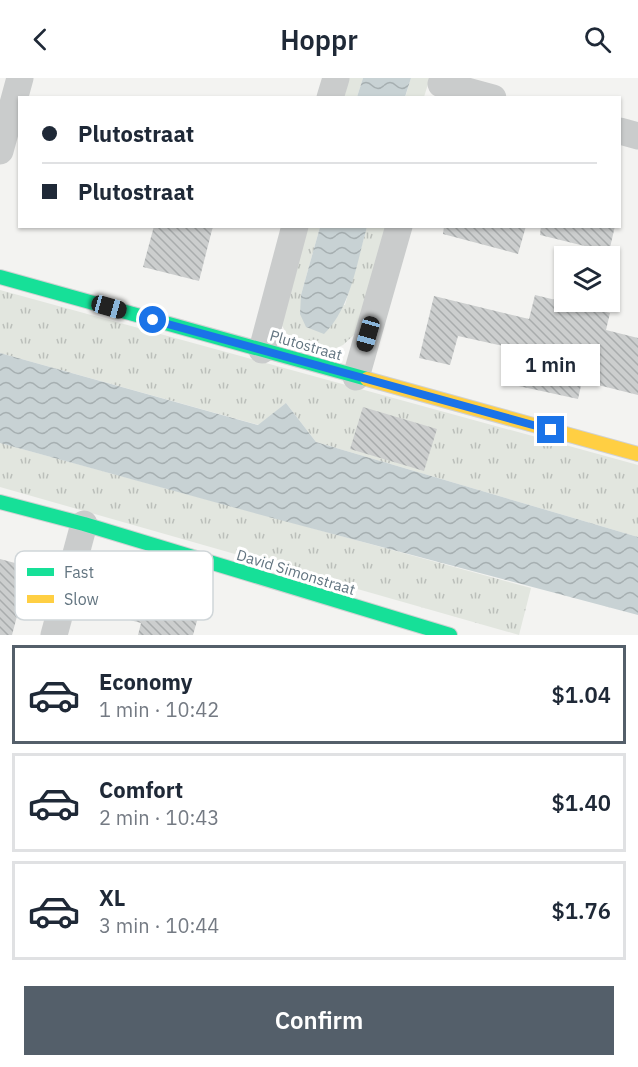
<!DOCTYPE html>
<meta charset="utf-8">
<style>
body{margin:0;font-family:"IBM Plex Sans",sans-serif;background:#f2f2f3;color:#1f2937;height:100vh;display:flex;flex-direction:column;font-size:22px;white-space:nowrap}
*{box-sizing:border-box;margin:0}
p{font-size:20px;color:#747a83}
.icon{flex:none;width:33px;height:33px;fill:none;stroke:currentColor;stroke-width:2;stroke-linecap:round;stroke-linejoin:round}
.map{position:relative;height:557px;overflow:hidden}
.drawer{display:flex;flex-direction:column;background:#fff;flex:1}
.drawer>*{flex:none}
.hud{position:absolute;left:18px;top:18px;width:603px;height:132px;border-radius:0px;box-shadow:0 2px 4px #0004;display:grid;align-content:center;height:132px;padding:0 24px;background:#fff}
.tools{position:absolute;left:554px;top:168px;display:grid;gap:12px}
.tools a{display:grid;place-items:center;width:66px;height:66px;border-radius:0px;background:#fff;box-shadow:0 2px 4px #0004;font-size:30px}
.end{position:absolute;width:27px;height:27px;margin:-14px;border:8px solid #1a73e8;background:#fff;box-shadow:0 0 0 3px #fff}
.from{border-radius:50%}
.bubble{position:absolute;height:42px;border-radius:0px;background:#fff;box-shadow:0 2px 4px #0004;font-size:20px;font-weight:600;line-height:42px;text-align:center}
.car{position:absolute;width:18px;height:36px;margin:-18px -9px;border-radius:8px;box-shadow:0 0 4px 2px #0007;background:linear-gradient(#222 24%,#8ab4d8 0 40%,#222 0 76%,#8ab4d8 0 86%,#222 0)}
.hud b{display:flex;align-items:center;gap:21px;height:57px;font-size:22px}
.hud b+b{border-top:2px solid #e0e1e3}
.hud i{width:15px;height:15px;background:#1f2937}
ul{padding:10px 0 0;list-style:none}
li{display:flex;align-items:center;gap:18px;height:99px;margin:0 12px 9px;padding:0 12px;border:3px solid #e0e1e3;border-radius:0px}
li div{flex:1}
li b{display:block;font-size:22px}
li em{font-style:normal;font-weight:600}
li.selected{border-color:#545f6a}
li>.icon{width:54px;height:54px;stroke-width:1.5}
.action{display:flex;gap:12px;margin-top:auto;padding:12px 24px}
.action a{flex:1;height:69px;border-radius:0px;background:#545f6a;color:#fff;font-size:24px;font-weight:600;line-height:69px;text-align:center}
header{display:flex;justify-content:space-between;align-items:center;height:78px;padding:0 24px;background:#fff;font-size:27px;font-weight:600}
.map>svg:first-child{display:block}
.grass{fill:url(#grass-tufts)}
.water{fill:url(#water-waves)}
.building{fill:url(#building-back-hatch)}
.lines{fill:none;stroke-linecap:round;stroke-linejoin:round}
.fast-casing{stroke:#d0d1d2;stroke-width:16}
.slow-casing{stroke:#d0d1d2;stroke-width:16}
.street{stroke:#cacccc;stroke-width:27}
.fast{stroke:#16e098;stroke-width:14}
.slow{stroke:#ffcf43;stroke-width:14}
.route{stroke:#1a73e8;stroke-width:8}
.labels{text-anchor:middle;dominant-baseline:central;stroke-width:6;stroke-linejoin:round;paint-order:stroke}
.street-label{font-size:15px;fill:#637581;stroke:#fff}
.key{fill:#fff;stroke:#d0d6d9;stroke-width:1.5}
.key-label{font-size:16px;fill:#637581}
</style>
<header><svg class="icon" aria-label="back" viewBox="0 0 24 24"><path d="M15 5l-7 7 7 7"/></svg>Hoppr<svg class="icon" aria-label="search" viewBox="0 0 24 24"><circle cx="10" cy="10" r="6"/><path d="M15 15l6 6"/></svg></header>
<div class="map">
<svg width="638" height="557" viewBox="0 0 638 557">
<defs>
<pattern id="grass-tufts" width="24" height="20" patternUnits="userSpaceOnUse" patternTransform="scale(1.5)"><rect width="24" height="20" fill="#e2e6df"/><path d="M3 7l-1-3M5 7V3M7 7l1-3M15 17l-1-3M17 17v-4M19 17l1-3" fill="none" stroke="#bbbfba"/></pattern>
<pattern id="water-waves" width="16" height="10" patternUnits="userSpaceOnUse" patternTransform="scale(1.5)"><rect width="16" height="10" fill="#c8d2d4"/><path d="M0 5q4-4 8 0t8 0" fill="none" stroke="#a6afb1"/></pattern>
<pattern id="building-back-hatch" width="6" height="6" patternUnits="userSpaceOnUse" patternTransform="scale(1.5)"><rect width="6" height="6" fill="#cccece"/><path d="M-1 5l2 2M0 0l6 6M5-1l2 2" fill="none" stroke="#a9acad"/></pattern>
</defs>
<rect width="100%" height="100%" fill="#f3f3f1"/>
<g class="grass">
<polygon points="349,0 363,0 357,19 344,20"/>
<polygon points="411,0 430,0 424,19 405,20"/>
<polygon points="308,149 320,149 301,217 345,227 367,149 389,149 355,256 343,267 332,272 303,263 287,256 281,246"/>
<polygon points="0,212 638,387 638,459 316,364 286,325 259,347 0,275"/>
<polygon points="0,365 531,510 519,557 0,409"/>
</g>
<g class="water">
<polygon points="363,0 411,0 405,19 357,19"/>
<path d="M320,149h47c-10,34 -16,81 -43,107l-18,-7 -6,-13 1,-19z"/>
<polygon points="0,275 258,347 286,325 316,364 638,459 638,537 265,438 0,365"/>
</g>
<g class="building">
<polygon points="154,148 213,148 199,203 143,189"/>
<polygon points="444,148 526,148 518,176 443,156"/>
<polygon points="541,148 615,148 609,174 540,157"/>
<polygon points="535,217 610,235 606,252 638,260 638,317 582,303 578,321 514,307 522,272 458,258 450,287 419,280 434,218 529,241"/>
<polygon points="363,329 437,351 424,393 350,371"/>
<polygon points="0,481 30,489 12,557 0,557"/>
<polygon points="99,497 145,509 143,517 200,532 193,557 138,557 141,545 89,531"/>
</g>
<g class="lines">
<g class="fast-casing">
<g id="fast">
<polyline points="0,199 367,301"/>
<polyline points="0,424 84,446 450,557"/>
</g>
</g>
<g class="slow-casing">
<polyline id="slow" points="367,301 638,376"/>
</g>
<g class="street">
<polyline points="441,6 493,20"/>
<polyline points="330,20 336,0"/>
<polyline points="620,53 638,58"/>
<polyline points="0,73 20,0"/>
<polyline points="262,272 295,148"/>
<polyline points="356,299 399,148"/>
<polyline points="54,557 84,446"/>
</g>
<use href="#fast" class="fast"/>
<use href="#slow" class="slow"/>
</g>
<g class="lines">
<polyline class="route" points="153,242 551,352"/>
</g>
<g class="labels">
<g class="street-label">
<text transform="translate(306 267) rotate(16)">Plutostraat</text>
<text transform="translate(296 494) rotate(17)">David Simonstraat</text>
</g>
</g>
<rect x="15" y="473" width="198" height="69" rx="9" class="key"/>
<rect x="27" y="490" width="27" height="8" fill="#16e098"/>
<rect x="27" y="517" width="27" height="8" fill="#ffcf43"/>
<g class="key-label">
<text x="64" y="500">Fast</text>
<text x="64" y="527">Slow</text>
</g>
</svg>
<div class="tools">
<a><svg class="icon" aria-label="layers" viewBox="0 0 24 24"><path d="M12 4l9 5-9 5-9-5zM3 14l9 5 9-5"/></svg></a>
</div>
<i class="end from" style="left:153px;top:242px"></i>
<i class="end" style="left:551px;top:352px"></i>
<div class="bubble" style="left:501px;top:266px;width:99px">1 min</div>
<i class="car" style="left:109px;top:229px;rotate:106deg"></i>
<i class="car" style="left:368px;top:256px;rotate:196deg"></i>
<div class="hud">
<b><i class="from"></i>Plutostraat</b>
<b><i></i>Plutostraat</b>
</div>
</div>
<section class="drawer">
<ul>
<li class="selected"><svg class="icon" aria-label="car" viewBox="0 0 24 24"><path d="M5 17H2v-5l4-1 3-4h7l3 4 3 1v5h-3M9 17h6M6 11h13"/><circle cx="7" cy="17" r="2"/><circle cx="17" cy="17" r="2"/></svg><div><b>Economy</b><p>1 min · 10:42</p></div><em>$1.04</em></li>
<li><svg class="icon" aria-label="car" viewBox="0 0 24 24"><path d="M5 17H2v-5l4-1 3-4h7l3 4 3 1v5h-3M9 17h6M6 11h13"/><circle cx="7" cy="17" r="2"/><circle cx="17" cy="17" r="2"/></svg><div><b>Comfort</b><p>2 min · 10:43</p></div><em>$1.40</em></li>
<li><svg class="icon" aria-label="car" viewBox="0 0 24 24"><path d="M5 17H2v-5l4-1 3-4h7l3 4 3 1v5h-3M9 17h6M6 11h13"/><circle cx="7" cy="17" r="2"/><circle cx="17" cy="17" r="2"/></svg><div><b>XL</b><p>3 min · 10:44</p></div><em>$1.76</em></li>
</ul>
<div class="action"><a>Confirm</a></div>
</section>
